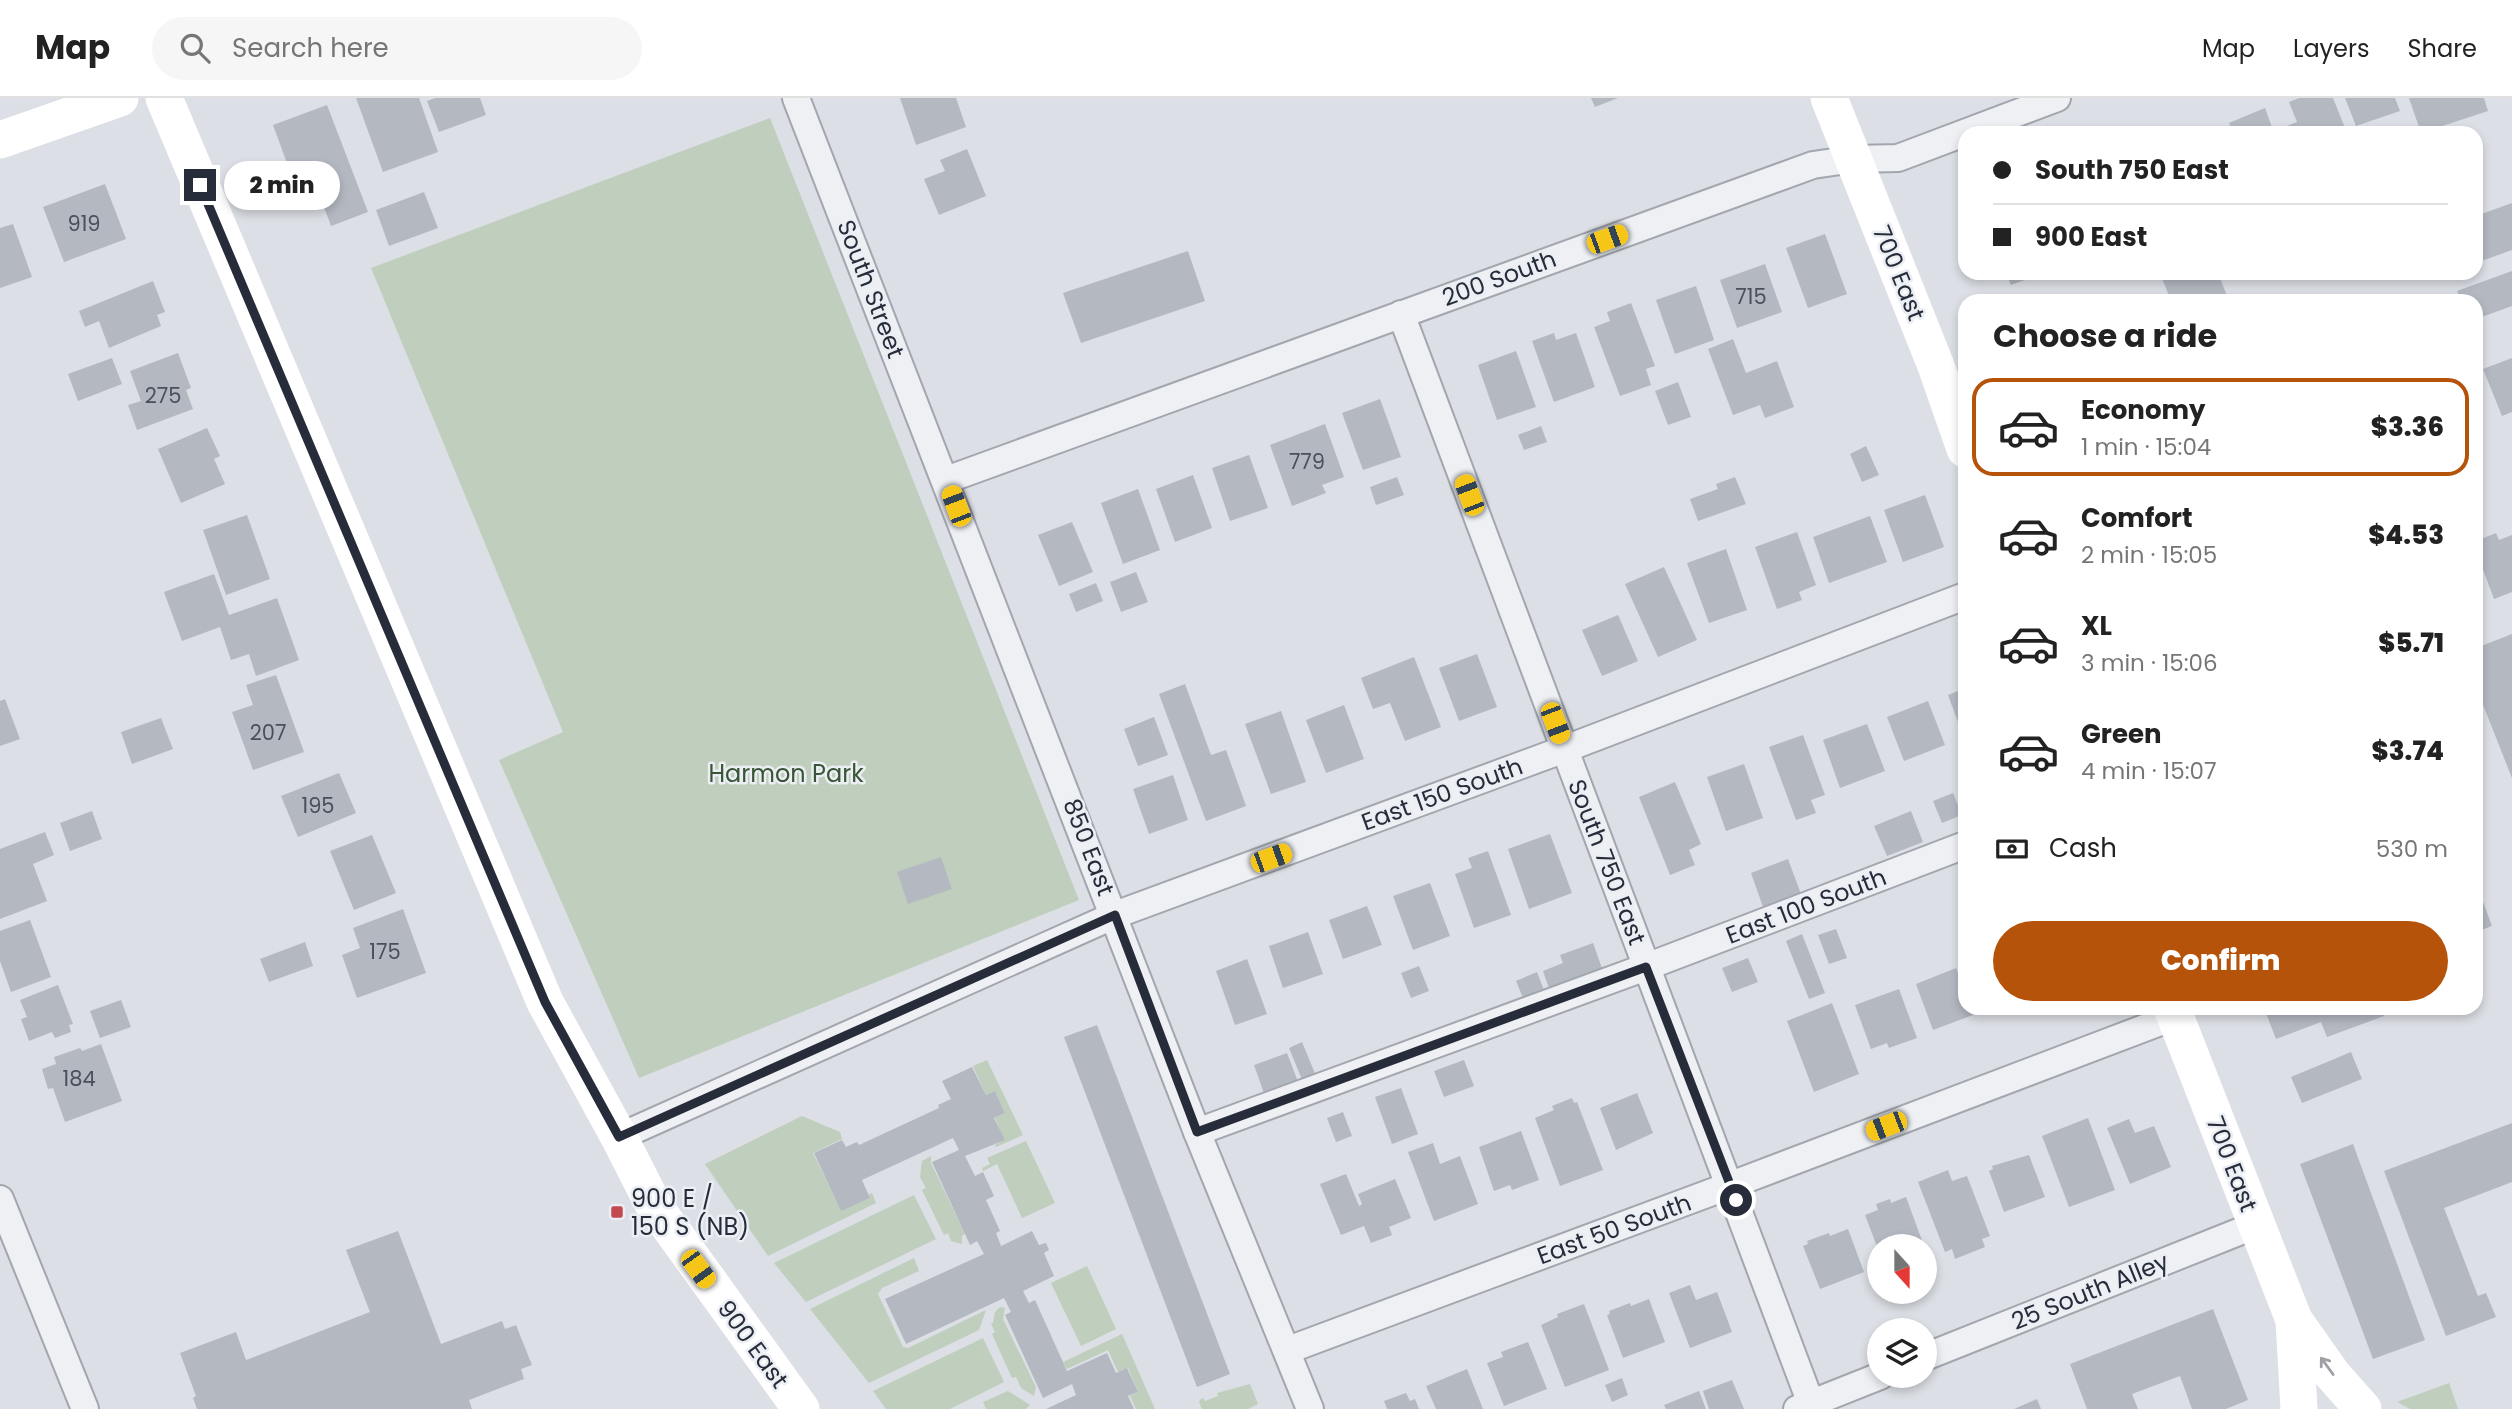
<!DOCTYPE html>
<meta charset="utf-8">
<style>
body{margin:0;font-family:Poppins,sans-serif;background:#f6f6f6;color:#222;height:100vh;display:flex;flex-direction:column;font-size:26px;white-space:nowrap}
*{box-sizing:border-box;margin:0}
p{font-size:23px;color:#767676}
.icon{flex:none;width:38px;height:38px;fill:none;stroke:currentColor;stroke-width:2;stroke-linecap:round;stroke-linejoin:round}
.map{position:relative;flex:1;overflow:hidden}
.details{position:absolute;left:1958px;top:196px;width:525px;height:721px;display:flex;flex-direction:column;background:#fff;border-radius:21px;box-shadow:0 4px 10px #0003}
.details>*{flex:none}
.hud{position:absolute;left:1958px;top:28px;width:525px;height:154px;border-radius:21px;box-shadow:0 4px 10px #0003;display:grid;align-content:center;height:154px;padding:0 35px;background:#fff}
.needle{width:46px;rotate:159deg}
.tools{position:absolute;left:1867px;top:1136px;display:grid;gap:14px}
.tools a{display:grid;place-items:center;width:70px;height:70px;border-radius:50%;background:#fff;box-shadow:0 4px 10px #0003;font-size:35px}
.end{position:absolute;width:32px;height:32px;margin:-16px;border:9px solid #272c3a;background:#fff;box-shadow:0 0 0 4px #fff}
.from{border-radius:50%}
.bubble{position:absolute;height:49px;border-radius:24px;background:#fff;box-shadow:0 4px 10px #0003;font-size:23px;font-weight:800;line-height:49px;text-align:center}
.car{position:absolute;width:21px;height:42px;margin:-21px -10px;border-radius:9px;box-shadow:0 0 5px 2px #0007;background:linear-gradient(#f5c518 24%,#345 0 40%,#f5c518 0 76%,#345 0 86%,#f5c518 0)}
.hud b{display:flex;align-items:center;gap:24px;height:66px;font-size:26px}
.hud b+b{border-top:2px solid #e0e0e0}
.hud i{width:18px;height:18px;background:#222}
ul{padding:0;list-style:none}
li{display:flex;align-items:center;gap:21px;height:98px;margin:0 14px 10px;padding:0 21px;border:4px solid transparent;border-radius:21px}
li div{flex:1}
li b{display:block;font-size:26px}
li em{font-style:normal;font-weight:800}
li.active{border-color:#b45309}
li>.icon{width:63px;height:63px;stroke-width:1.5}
h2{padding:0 35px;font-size:32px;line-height:84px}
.pay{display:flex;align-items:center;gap:18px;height:77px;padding:0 35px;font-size:26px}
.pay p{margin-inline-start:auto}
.cta{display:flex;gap:14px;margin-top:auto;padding:14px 35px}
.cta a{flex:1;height:80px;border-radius:42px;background:#b45309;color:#fff;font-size:28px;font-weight:800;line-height:80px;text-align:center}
header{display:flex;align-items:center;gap:42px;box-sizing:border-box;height:98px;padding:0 35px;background:#fff;border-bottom:2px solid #e0e0e0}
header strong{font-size:33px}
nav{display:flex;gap:38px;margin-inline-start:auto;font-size:24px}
.search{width:490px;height:63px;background:#f6f6f6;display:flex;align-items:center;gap:18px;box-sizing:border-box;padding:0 24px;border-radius:38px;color:#767676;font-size:26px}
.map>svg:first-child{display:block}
.green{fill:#c0cebe}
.building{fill:#b4b8c1}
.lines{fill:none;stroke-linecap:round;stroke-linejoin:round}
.street-casing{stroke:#a2a6ae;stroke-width:30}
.street{stroke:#eef0f4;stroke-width:26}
.secondary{stroke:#fff;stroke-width:37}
.oneway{stroke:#9ea0a6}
.route{stroke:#272c3a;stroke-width:9}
.poi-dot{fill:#c3484f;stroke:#ebeef3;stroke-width:2.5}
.labels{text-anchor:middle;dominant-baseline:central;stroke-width:5;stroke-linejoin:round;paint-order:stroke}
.number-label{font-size:21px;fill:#4a4f5c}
.street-label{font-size:24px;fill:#272c3a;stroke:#ebeef3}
.park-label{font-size:24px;fill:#385535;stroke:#ebeef3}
.poi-label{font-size:24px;fill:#272c3a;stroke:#ebeef3;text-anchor:start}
</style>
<header>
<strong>Map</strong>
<div class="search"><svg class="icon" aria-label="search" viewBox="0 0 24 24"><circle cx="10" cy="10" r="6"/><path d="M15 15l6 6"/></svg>Search here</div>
<nav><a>Map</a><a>Layers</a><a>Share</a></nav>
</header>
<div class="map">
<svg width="2512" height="1311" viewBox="0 0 2512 1311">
<rect width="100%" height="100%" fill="#dcdfe5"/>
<g class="green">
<polygon points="770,20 1079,802 639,980 499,662 563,634 371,170"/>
<polygon points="987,962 1023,1037 996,1049 995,1047 1004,1042 995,1020 1005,1015 995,993 986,997 973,968"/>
<polygon points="802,1018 840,1034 842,1041 813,1055 841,1112 870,1100 869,1096 872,1095 876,1105 768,1158 705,1066"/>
<polygon points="1026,1043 1055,1105 1022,1120 997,1066 983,1073 982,1070 990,1066 987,1060"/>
<polygon points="931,1058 931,1065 965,1136 962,1138 962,1146 951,1143 948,1135 944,1137 922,1092 926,1090 920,1079 922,1063"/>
<polygon points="914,1097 936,1141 806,1204 774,1165"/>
<polygon points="914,1160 919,1173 882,1190 878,1196 903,1249 908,1250 986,1212 979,1232 869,1285 810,1211"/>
<polygon points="1087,1168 1116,1231 1081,1248 1051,1185"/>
<polygon points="1000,1209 1005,1210 1003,1221 1036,1289 1034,1298 1021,1290 1016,1279 1012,1280 992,1236 995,1234 991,1226 993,1225 995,1214"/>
<polygon points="1122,1236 1155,1311 1136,1311 1130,1298 1138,1294 1128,1270 1118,1274 1108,1252 1067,1271 1063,1264"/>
<polygon points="983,1240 1004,1284 950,1311 886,1311 873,1293"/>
<polygon points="2449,1285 2458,1311 2410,1311 2397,1304"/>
<polygon points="1250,1286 1258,1306 1248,1311 1202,1311 1199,1304 1201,1301 1203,1300 1205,1303 1218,1298 1217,1295"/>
<polygon points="1008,1293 1030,1307 1026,1311 986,1311 983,1304"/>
</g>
<g class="building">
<polygon points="356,0 419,0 438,54 383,74"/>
<polygon points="435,0 480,0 486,17 439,34 427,3"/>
<polygon points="900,0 956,0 966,29 916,47"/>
<polygon points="1591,0 1618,0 1595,9"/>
<polygon points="2299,0 2333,0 2347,35 2283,35 2281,30 2297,24 2289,4"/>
<polygon points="2345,0 2395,0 2400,13 2356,28"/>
<polygon points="2409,0 2484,0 2488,13 2421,35"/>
<polygon points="327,7 368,114 331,128 319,96 301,103 273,27"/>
<polygon points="2265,10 2274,35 2233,35 2229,25"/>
<polygon points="967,51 986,98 939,117 924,81 945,73 940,62"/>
<polygon points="105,86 126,141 64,164 43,109"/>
<polygon points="424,94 438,130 389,148 376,112"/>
<polygon points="2512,105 2512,152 2476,165 2476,118"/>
<polygon points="13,126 32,179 0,190 0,130"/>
<polygon points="1825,136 1847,196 1808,210 1786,150"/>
<polygon points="1188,153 1205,203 1081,245 1063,195"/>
<polygon points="1765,166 1782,214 1737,230 1720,182"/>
<polygon points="2512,173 2512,208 2476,221 2476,203 2461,203 2457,193"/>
<polygon points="2006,175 2043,175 2011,187"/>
<polygon points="2160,175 2218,175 2229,203 2171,203"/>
<polygon points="153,183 165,214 157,217 161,228 109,250 99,223 85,229 79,213"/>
<polygon points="1696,188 1714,242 1675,256 1656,202"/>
<polygon points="1631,205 1655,268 1646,271 1651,287 1620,298 1594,229 1610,223 1607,214"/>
<polygon points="1554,235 1556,242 1576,235 1595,289 1554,304 1532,243"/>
<polygon points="1733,241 1746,275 1777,263 1794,309 1765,320 1760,307 1733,317 1708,251"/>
<polygon points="1516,253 1536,309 1497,322 1478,267"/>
<polygon points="178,255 191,290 186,292 193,311 137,332 128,307 141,303 130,273"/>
<polygon points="112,260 122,286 78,303 68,276"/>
<polygon points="2512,260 2512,314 2502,318 2483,271"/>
<polygon points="1678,284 1691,319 1668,327 1655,293"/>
<polygon points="1380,301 1401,359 1363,372 1342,315"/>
<polygon points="1325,326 1344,379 1322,387 1326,395 1292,408 1270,347"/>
<polygon points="1541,328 1547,344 1524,352 1518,337"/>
<polygon points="207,330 220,358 214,361 225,386 181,405 158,351"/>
<polygon points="1866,348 1879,377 1862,384 1850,356"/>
<polygon points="1249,357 1268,410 1230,423 1212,370"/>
<polygon points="1193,377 1212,430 1175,444 1156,391"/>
<polygon points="1397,379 1404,397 1376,407 1370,389"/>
<polygon points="1735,379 1746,406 1698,423 1690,401 1718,391 1716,386"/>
<polygon points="1138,391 1160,452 1123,466 1101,405"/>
<polygon points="1925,397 1944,449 1903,464 1884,412"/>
<polygon points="247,417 270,481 226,497 203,432"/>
<polygon points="1870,418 1887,464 1829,485 1813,439"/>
<polygon points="1072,424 1093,474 1059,488 1038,437"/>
<polygon points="1797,434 1816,487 1799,494 1802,502 1777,511 1755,449"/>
<polygon points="2496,435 2499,442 2512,437 2512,494 2494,501 2476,453 2476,443"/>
<polygon points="1726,451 1747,512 1709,525 1687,465"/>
<polygon points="1664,469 1697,542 1658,559 1625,486"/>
<polygon points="1136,474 1148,504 1121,514 1110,484"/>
<polygon points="214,476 229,517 277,500 299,562 256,578 249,556 231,562 220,529 182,543 164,494"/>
<polygon points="1096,485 1103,503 1076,514 1069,496"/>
<polygon points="1618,517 1638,563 1602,578 1582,532"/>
<polygon points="2512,536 2512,680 2476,589 2476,550"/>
<polygon points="1477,556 1497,609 1459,623 1439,570"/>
<polygon points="1414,559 1441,629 1405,643 1390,605 1373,611 1361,580"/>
<polygon points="276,577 304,654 253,672 232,614 253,607 246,587"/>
<polygon points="1185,586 1211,657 1226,652 1246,708 1206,723 1159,596"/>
<polygon points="1965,590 1965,643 1948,597"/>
<polygon points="5,601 20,641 0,648 0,603"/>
<polygon points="1928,603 1945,647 1904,663 1887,619"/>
<polygon points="1344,607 1364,661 1326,675 1306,622"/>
<polygon points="1281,613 1306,684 1271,696 1245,626"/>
<polygon points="1154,619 1168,657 1138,668 1124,631"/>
<polygon points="161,620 173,651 132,666 121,634"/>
<polygon points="1867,626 1885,673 1840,690 1823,642"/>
<polygon points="1803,637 1825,697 1811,702 1816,715 1796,722 1769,649"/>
<polygon points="1744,666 1763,720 1726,733 1707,679"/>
<polygon points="339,675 356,715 298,739 281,698"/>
<polygon points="1173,677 1188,722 1149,736 1133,691"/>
<polygon points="1675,684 1701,746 1689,752 1695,767 1670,777 1639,699"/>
<polygon points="1953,695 1962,717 1942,725 1933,703"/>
<polygon points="92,713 102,741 70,753 60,725"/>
<polygon points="1911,713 1923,744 1887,758 1874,728"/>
<polygon points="45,734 54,757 33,766 47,803 0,821 0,751"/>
<polygon points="1550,736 1572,795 1529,811 1508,751"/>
<polygon points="372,737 396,795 354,812 330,753"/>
<polygon points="1488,753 1511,817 1474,830 1455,776 1472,770 1468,760"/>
<polygon points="941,759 952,791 908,806 897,774"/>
<polygon points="1788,761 1801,796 1763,809 1751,775"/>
<polygon points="1430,785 1450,838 1413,852 1393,798"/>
<polygon points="2482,801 2492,828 2476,834 2476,803"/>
<polygon points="1367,808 1382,847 1343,861 1329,822"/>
<polygon points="403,811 426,875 357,900 342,857 360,850 353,830"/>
<polygon points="30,822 51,879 11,894 0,863 0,833"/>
<polygon points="1836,831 1847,860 1829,866 1818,837"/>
<polygon points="1308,834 1323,876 1283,890 1269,848"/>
<polygon points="1802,836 1825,895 1809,901 1786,843"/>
<polygon points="305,844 313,868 269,884 260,861"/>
<polygon points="1593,845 1603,873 1550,893 1543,873 1563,865 1560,857"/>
<polygon points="1748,860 1758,884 1732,894 1722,870"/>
<polygon points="1247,861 1267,916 1235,927 1216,873"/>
<polygon points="1419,868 1429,893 1411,900 1401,875"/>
<polygon points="1956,870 1965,895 1965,910 1971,910 1973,917 1933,932 1916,886"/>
<polygon points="1537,874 1544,892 1523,900 1516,883"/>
<polygon points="58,887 73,926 69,927 71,934 55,940 52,934 29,943 21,921 27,919 20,902"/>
<polygon points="1899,891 1917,940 1889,950 1887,945 1871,951 1855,907"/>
<polygon points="121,902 131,929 100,940 90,913"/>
<polygon points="1832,905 1859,976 1814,994 1787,923"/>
<polygon points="2264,910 2381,910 2384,918 2327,939 2321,924 2276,941"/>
<polygon points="1097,927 1230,1276 1197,1289 1064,939"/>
<polygon points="1302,944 1316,978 1303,984 1289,950"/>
<polygon points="101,946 122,1003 65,1024 53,990 48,991 42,971 56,966 54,959 80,950 82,953"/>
<polygon points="2351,954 2362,981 2302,1005 2291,979"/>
<polygon points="1287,955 1300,989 1266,1001 1254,967"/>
<polygon points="1464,962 1474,988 1444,999 1434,973"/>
<polygon points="972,969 986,997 995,993 1005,1015 994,1020 1005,1042 965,1058 975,1078 983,1074 994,1098 986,1102 1000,1133 996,1135 1001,1148 1032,1133 1039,1147 1046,1145 1049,1152 1044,1155 1054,1178 1023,1193 1029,1205 1035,1202 1067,1273 1107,1255 1116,1275 1127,1270 1138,1294 1128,1298 1134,1311 1046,1311 1076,1297 1072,1286 1043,1300 1005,1217 1011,1214 1004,1200 906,1246 885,1201 984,1156 977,1143 970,1147 932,1064 959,1052 953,1040 862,1082 870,1100 841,1113 814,1055 842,1042 846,1049 857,1044 859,1047 939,1010 938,1007 951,1001 942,983"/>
<polygon points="1401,990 1418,1036 1392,1046 1375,999"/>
<polygon points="1637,995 1653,1035 1616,1052 1600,1010"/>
<polygon points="1572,1000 1574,1005 1577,1004 1603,1072 1560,1088 1535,1020 1554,1012 1552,1008"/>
<polygon points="1343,1014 1352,1038 1336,1044 1327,1020"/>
<polygon points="2088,1020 2115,1092 2069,1109 2042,1038"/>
<polygon points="2129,1021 2135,1035 2154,1028 2171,1069 2130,1086 2107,1030"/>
<polygon points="2512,1025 2512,1084 2444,1110 2478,1198 2486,1195 2496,1219 2446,1238 2384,1073"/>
<polygon points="1521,1033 1539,1082 1512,1092 1510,1087 1494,1093 1479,1049"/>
<polygon points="1433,1045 1440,1066 1460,1058 1478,1106 1434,1123 1408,1054"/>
<polygon points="2353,1046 2425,1242 2373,1261 2300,1066"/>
<polygon points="2029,1057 2045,1099 2004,1114 1989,1073 1993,1071 1992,1068"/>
<polygon points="1948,1072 1952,1083 1967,1078 1990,1138 1982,1141 1985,1149 1955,1161 1952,1151 1945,1154 1918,1084"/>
<polygon points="1346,1076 1359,1108 1362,1106 1358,1096 1395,1081 1411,1120 1389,1129 1392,1137 1371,1145 1364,1128 1341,1137 1320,1086"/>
<polygon points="1906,1099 1924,1148 1880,1148 1879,1154 1865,1117 1878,1112 1876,1106 1890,1101 1891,1105"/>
<polygon points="1848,1131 1864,1174 1820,1191 1803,1148 1808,1146 1807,1143 1829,1135 1830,1138"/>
<polygon points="398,1133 441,1246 502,1223 505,1231 516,1227 532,1267 521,1271 524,1281 469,1302 472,1311 197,1311 193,1300 196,1298 180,1255 236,1234 246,1262 370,1214 346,1152"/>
<polygon points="1690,1187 1696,1202 1717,1194 1732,1234 1690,1250 1669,1195"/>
<polygon points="1649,1201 1665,1244 1623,1260 1607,1217 1610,1216 1609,1213 1630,1205 1631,1208"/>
<polygon points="1584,1206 1609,1272 1565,1289 1541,1227 1558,1219 1557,1216"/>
<polygon points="2213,1211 2248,1302 2226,1311 2192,1311 2180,1278 2132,1296 2138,1311 2087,1311 2070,1266"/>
<polygon points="1528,1244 1547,1291 1504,1308 1487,1265 1503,1259 1501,1254"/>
<polygon points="1467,1271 1483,1311 1436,1311 1426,1288"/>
<polygon points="1622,1280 1628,1297 1612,1304 1605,1287"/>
<polygon points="1732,1282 1744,1311 1709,1311 1703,1293"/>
<polygon points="1699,1293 1706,1311 1666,1311 1664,1307"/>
<polygon points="1406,1295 1410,1303 1415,1301 1419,1311 1387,1311 1384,1303"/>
<polygon points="2037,1301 2041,1311 2014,1311"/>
</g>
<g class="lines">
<g class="street-casing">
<g id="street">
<polyline points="796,0 1197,1034 1310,1311"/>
<polyline points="1401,216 1813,1311"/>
<polyline points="946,382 1813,67 1854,61 1898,60 2057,0"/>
<polyline points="1197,1034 1646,869 1965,747"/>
<polyline points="619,1039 1115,817 1565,651 1965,498"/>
<polyline points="0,1101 85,1311"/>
<polyline points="1288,1252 1731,1087 2176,918"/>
<polyline points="1925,1259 2256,1127"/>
<polyline points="1797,1311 1880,1278"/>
</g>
</g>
<use href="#street" class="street"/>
<g class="secondary">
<polyline points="164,0 545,904 619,1039 653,1106 801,1311"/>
<polyline points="1829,0 1936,268 1965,351"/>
<polyline points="0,42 120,0"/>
<polyline points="2172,910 2294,1222 2332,1276 2363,1311"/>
<polyline points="2294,1222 2299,1311"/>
</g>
</g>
<defs><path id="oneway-shaft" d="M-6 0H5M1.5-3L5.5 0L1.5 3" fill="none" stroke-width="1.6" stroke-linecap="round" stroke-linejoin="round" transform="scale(1.75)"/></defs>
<use class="oneway" href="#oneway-shaft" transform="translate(2327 1268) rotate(-126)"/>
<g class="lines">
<polyline class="route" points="200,87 545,904 619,1039 1115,817 1197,1034 1646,869 1736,1102"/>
</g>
<rect class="poi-dot" x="610" y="1107" width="14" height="14" rx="3.5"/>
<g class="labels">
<g class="number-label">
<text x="84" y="125">919</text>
<text x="1751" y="198">715</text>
<text x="163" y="297">275</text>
<text x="1307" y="363">779</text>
<text x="268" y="634">207</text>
<text x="318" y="707">195</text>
<text x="385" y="853">175</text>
<text x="79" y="980">184</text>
</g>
<g class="street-label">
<text transform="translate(1899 175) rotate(68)">700 East</text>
<text transform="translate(1499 180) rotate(-20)">200 South</text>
<text transform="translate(871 191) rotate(69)">South Street</text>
<text transform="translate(1442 696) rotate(-20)">East 150 South</text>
<text transform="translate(1089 749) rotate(69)">850 East</text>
<text transform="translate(1607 764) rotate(69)">South 750 East</text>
<text transform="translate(1806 808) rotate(-21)">East 100 South</text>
<text transform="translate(2232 1066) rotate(69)">700 East</text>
<text transform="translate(1614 1131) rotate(-20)">East 50 South</text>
<text transform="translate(2090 1193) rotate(-22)">25 South Alley</text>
<text transform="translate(753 1246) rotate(54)">900 East</text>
</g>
<g class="park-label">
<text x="786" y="675">Harmon Park</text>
</g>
<g class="poi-label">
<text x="631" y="1100">900 E /<tspan x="631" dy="28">150 S (NB)</tspan></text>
</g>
</g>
</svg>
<div class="tools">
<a><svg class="needle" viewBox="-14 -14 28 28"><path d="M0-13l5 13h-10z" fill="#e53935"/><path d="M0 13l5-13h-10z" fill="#767676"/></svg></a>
<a><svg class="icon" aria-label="layers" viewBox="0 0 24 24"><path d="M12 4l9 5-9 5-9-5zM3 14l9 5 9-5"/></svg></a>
</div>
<i class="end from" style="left:1736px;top:1102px"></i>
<i class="end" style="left:200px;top:87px"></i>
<div class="bubble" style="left:224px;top:63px;width:116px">2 min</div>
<i class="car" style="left:1607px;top:141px;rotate:70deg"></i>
<i class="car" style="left:1469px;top:397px;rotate:339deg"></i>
<i class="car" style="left:956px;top:408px;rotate:339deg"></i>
<i class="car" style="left:1555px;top:625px;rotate:159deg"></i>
<i class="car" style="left:1271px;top:760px;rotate:70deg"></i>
<i class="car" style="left:1886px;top:1028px;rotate:249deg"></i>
<i class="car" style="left:698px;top:1171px;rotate:144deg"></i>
<div class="hud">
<b><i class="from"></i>South 750 East</b>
<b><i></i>900 East</b>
</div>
<section class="details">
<h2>Choose a ride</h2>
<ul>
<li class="active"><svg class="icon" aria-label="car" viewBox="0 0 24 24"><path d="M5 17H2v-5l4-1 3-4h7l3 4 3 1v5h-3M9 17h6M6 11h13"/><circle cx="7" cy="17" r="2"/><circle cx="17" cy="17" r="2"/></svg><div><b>Economy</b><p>1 min · 15:04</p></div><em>$3.36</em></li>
<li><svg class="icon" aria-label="car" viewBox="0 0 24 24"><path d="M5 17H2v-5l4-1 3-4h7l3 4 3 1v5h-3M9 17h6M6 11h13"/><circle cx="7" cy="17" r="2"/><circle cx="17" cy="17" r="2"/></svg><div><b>Comfort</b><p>2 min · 15:05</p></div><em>$4.53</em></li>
<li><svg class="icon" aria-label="car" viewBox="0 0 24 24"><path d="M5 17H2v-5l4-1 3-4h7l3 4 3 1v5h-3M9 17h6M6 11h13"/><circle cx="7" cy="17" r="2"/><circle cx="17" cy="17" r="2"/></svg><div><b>XL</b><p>3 min · 15:06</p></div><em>$5.71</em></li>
<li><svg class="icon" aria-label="car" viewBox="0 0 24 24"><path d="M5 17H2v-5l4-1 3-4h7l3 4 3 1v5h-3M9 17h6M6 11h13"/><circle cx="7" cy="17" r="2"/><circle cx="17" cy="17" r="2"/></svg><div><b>Green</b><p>4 min · 15:07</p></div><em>$3.74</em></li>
</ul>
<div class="pay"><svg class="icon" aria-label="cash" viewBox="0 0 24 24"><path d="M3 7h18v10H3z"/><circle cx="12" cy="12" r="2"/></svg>Cash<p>530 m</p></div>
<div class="cta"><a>Confirm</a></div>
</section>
</div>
